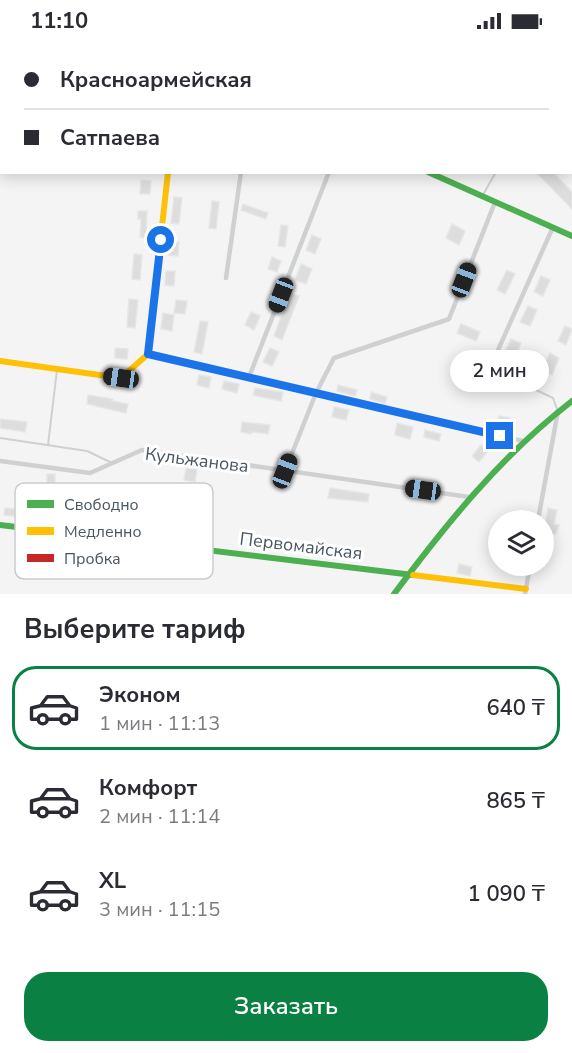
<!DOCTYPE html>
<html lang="ru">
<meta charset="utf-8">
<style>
body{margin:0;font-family:"Nunito Sans",sans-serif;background:#f2f2f3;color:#2b2b33;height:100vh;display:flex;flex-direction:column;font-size:22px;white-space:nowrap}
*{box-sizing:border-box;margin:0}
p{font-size:20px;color:#7c7c81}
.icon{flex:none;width:33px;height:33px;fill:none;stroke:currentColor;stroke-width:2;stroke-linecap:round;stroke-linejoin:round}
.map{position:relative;height:552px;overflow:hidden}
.panel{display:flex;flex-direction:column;background:#fff;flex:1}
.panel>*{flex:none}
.guide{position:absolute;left:0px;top:0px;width:573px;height:132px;box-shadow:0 3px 15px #0003;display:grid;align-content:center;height:132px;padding:0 24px;background:#fff}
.controls{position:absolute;left:488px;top:468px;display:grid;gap:12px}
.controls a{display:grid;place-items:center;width:66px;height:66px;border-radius:50%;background:#fff;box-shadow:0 3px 15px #0003;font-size:30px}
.end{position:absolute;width:27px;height:27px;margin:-14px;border:8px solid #1a73e8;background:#fff;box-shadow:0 0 0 3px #fff}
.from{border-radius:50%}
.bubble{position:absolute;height:42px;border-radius:21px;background:#fff;box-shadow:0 3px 15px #0003;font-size:20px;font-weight:600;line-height:42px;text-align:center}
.car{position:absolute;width:18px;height:36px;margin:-18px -9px;border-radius:8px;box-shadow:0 0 4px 2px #0007;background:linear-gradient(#222 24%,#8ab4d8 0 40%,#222 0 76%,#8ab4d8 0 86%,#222 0)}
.guide b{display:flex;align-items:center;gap:21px;height:57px;font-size:22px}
.guide b+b{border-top:2px solid #e1e1e2}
.guide i{width:15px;height:15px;background:#2b2b33}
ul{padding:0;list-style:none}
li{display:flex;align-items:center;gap:18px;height:84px;margin:0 12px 9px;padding:0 12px;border:3px solid transparent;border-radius:24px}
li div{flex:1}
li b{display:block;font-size:22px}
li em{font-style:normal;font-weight:600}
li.current{border-color:#0b8043}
li>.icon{width:54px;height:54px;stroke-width:1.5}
h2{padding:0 24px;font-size:27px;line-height:72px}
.primary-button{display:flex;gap:12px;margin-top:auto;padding:12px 24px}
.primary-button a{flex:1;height:69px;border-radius:24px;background:#0b8043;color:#fff;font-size:24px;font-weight:600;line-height:69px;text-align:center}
.status{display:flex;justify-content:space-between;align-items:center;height:42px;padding:0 30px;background:#fff;direction:ltr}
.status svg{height:16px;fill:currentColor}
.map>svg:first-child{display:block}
.building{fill:#ddddde;stroke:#e5e6e7;stroke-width:1.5}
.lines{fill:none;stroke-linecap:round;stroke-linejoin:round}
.lane{stroke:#ced0d2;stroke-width:2}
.street{stroke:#ced0d2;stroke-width:4.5}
.fast{stroke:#4caf50;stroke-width:6}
.slow{stroke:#ffc107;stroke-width:6}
.jam{stroke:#c62828;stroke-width:6}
.route{stroke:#1a73e8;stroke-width:8}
.labels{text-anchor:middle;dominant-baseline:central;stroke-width:6;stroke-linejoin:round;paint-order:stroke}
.street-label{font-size:18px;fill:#4a5661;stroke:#fff}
.key{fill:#fff;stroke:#c9ccd0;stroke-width:1.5}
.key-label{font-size:16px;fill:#4a5661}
</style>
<div class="status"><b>11:10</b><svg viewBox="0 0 49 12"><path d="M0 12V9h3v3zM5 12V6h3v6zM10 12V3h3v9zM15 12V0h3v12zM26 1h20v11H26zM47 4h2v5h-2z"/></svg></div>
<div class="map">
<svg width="572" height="552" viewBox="0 0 572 552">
<rect width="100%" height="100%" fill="#f4f4f4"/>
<g class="building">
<polygon points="536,130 553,130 572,150 572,167"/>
<polygon points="141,138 151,139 150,152 140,152"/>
<polygon points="174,155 182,156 179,182 171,181"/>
<polygon points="212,159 219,160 216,187 209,186"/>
<polygon points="243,162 268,171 266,177 241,168"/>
<polygon points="138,169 147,169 146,196 140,195 141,177 138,177"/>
<polygon points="452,182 465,189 459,203 446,196"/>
<polygon points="281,183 288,184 285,205 278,204"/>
<polygon points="312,193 321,197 315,212 306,208"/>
<polygon points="170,199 179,200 178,214 168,213"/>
<polygon points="134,212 142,213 140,238 132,237"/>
<polygon points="272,215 281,219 277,230 268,227"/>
<polygon points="301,222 312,227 306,242 295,238"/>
<polygon points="507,228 515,232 505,252 497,248"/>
<polygon points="166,229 175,229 174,244 165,243"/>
<polygon points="541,234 550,238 543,254 534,250"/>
<polygon points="290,251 299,254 282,298 274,294"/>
<polygon points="129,257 138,258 135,286 127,285"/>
<polygon points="176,258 187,259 185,272 174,271"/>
<polygon points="528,264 537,268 530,284 520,280"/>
<polygon points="251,270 260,274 254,288 245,283"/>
<polygon points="163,271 174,273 172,289 161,287"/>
<polygon points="200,279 208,280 202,312 194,310"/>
<polygon points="461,282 480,290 476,299 457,291"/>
<polygon points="565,284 572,287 566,303 558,299"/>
<polygon points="511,297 521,301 515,315 505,310"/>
<polygon points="115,306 128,307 127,317 115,316"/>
<polygon points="270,306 279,310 272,324 263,320"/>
<polygon points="550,311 559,316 552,333 542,328"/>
<polygon points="199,333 211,335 209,346 197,343"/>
<polygon points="224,339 239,342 237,351 222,347"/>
<polygon points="338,343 357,348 355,354 337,349"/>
<polygon points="255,346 283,350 281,359 253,353"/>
<polygon points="371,350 387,355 385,362 370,357"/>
<polygon points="88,353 113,357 112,359 128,362 126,371 87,362"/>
<polygon points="334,365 349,368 346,378 332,375"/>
<polygon points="499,374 510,376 508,386 497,384"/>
<polygon points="0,377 27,380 25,390 0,386"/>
<polygon points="242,380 270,383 268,392 251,390 251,392 241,390"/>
<polygon points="397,381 413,385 410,397 395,393"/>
<polygon points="425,388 441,392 439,399 424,395"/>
<polygon points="481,403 488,409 479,420 472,414"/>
<polygon points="186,426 197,427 195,440 184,438"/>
<rect x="47" y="432" width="8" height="14"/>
<polygon points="330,446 369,452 368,460 328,456"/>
<polygon points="5,466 24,468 24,475 4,473"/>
<polygon points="548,466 557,468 554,482 559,483 556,492 544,489"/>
<polygon points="252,494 281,498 280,506 264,503 263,506 251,504"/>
<polygon points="459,522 472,525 470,534 457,531"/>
</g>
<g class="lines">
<g class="lane">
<polyline points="152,0 152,2"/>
<polyline points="484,151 496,130"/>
<polyline points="490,326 553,356 557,367"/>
<polyline points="0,396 87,409 110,420"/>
<polyline points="48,403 57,328"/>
</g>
<g class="street">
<polyline points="387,0 390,2"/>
<polyline points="475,2 476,0"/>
<polyline points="226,236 241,130"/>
<polyline points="148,312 523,399"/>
<polyline points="490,326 553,185"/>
<polyline points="249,335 329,130"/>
<polyline points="0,419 90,431 142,408 469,455"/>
<polyline points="285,429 316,351 334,316 449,277 495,160"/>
<polyline points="538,478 558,369"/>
<polyline points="525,552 530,524"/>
</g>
<g class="fast">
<polyline points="428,130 572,194"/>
<polyline points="0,483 413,533"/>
<path d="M394,552c53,-71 107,-138 178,-193"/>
</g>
<g class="slow">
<polyline points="0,319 121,336 148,312 168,130"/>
<polyline points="413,533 526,547"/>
</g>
<polyline class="jam" points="136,0 140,2"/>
</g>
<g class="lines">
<polyline class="route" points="161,198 148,312 500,394"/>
</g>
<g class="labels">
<g class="street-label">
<text transform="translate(197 418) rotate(7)">Кульжанова</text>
<text transform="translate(301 504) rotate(7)">Первомайская</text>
</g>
</g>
<rect x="15" y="441" width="198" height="96" rx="9" class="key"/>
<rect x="27" y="458" width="27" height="8" fill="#4caf50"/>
<rect x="27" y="485" width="27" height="8" fill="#ffc107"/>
<rect x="27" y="512" width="27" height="8" fill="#c62828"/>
<g class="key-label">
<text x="64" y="468">Свободно</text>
<text x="64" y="495">Медленно</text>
<text x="64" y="522">Пробка</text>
</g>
</svg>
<div class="controls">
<a><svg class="icon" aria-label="layers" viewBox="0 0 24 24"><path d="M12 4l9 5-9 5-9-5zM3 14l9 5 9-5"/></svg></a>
</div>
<i class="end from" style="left:161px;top:198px"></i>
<i class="end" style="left:500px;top:394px"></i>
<div class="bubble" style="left:450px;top:308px;width:99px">2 мин</div>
<i class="car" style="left:464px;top:238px;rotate:21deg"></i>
<i class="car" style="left:281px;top:253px;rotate:201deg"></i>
<i class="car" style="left:121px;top:336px;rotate:278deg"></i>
<i class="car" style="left:285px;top:429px;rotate:21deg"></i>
<i class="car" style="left:423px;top:448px;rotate:278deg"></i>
<div class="guide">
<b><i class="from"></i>Красноармейская</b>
<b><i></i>Сатпаева</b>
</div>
</div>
<section class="panel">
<h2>Выберите тариф</h2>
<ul>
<li class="current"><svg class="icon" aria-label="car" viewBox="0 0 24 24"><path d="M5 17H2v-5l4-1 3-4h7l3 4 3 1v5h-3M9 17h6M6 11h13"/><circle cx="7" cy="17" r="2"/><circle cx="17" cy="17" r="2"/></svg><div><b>Эконом</b><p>1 мин · 11:13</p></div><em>640 ₸</em></li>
<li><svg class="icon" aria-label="car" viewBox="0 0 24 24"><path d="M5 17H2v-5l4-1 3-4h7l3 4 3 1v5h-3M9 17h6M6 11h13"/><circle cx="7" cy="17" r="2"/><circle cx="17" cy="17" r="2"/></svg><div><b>Комфорт</b><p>2 мин · 11:14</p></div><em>865 ₸</em></li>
<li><svg class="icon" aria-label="car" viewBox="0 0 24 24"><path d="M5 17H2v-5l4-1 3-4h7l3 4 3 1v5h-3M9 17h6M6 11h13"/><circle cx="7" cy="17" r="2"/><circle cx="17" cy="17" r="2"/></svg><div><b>XL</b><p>3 мин · 11:15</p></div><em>1 090 ₸</em></li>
</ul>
<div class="primary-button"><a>Заказать</a></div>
</section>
